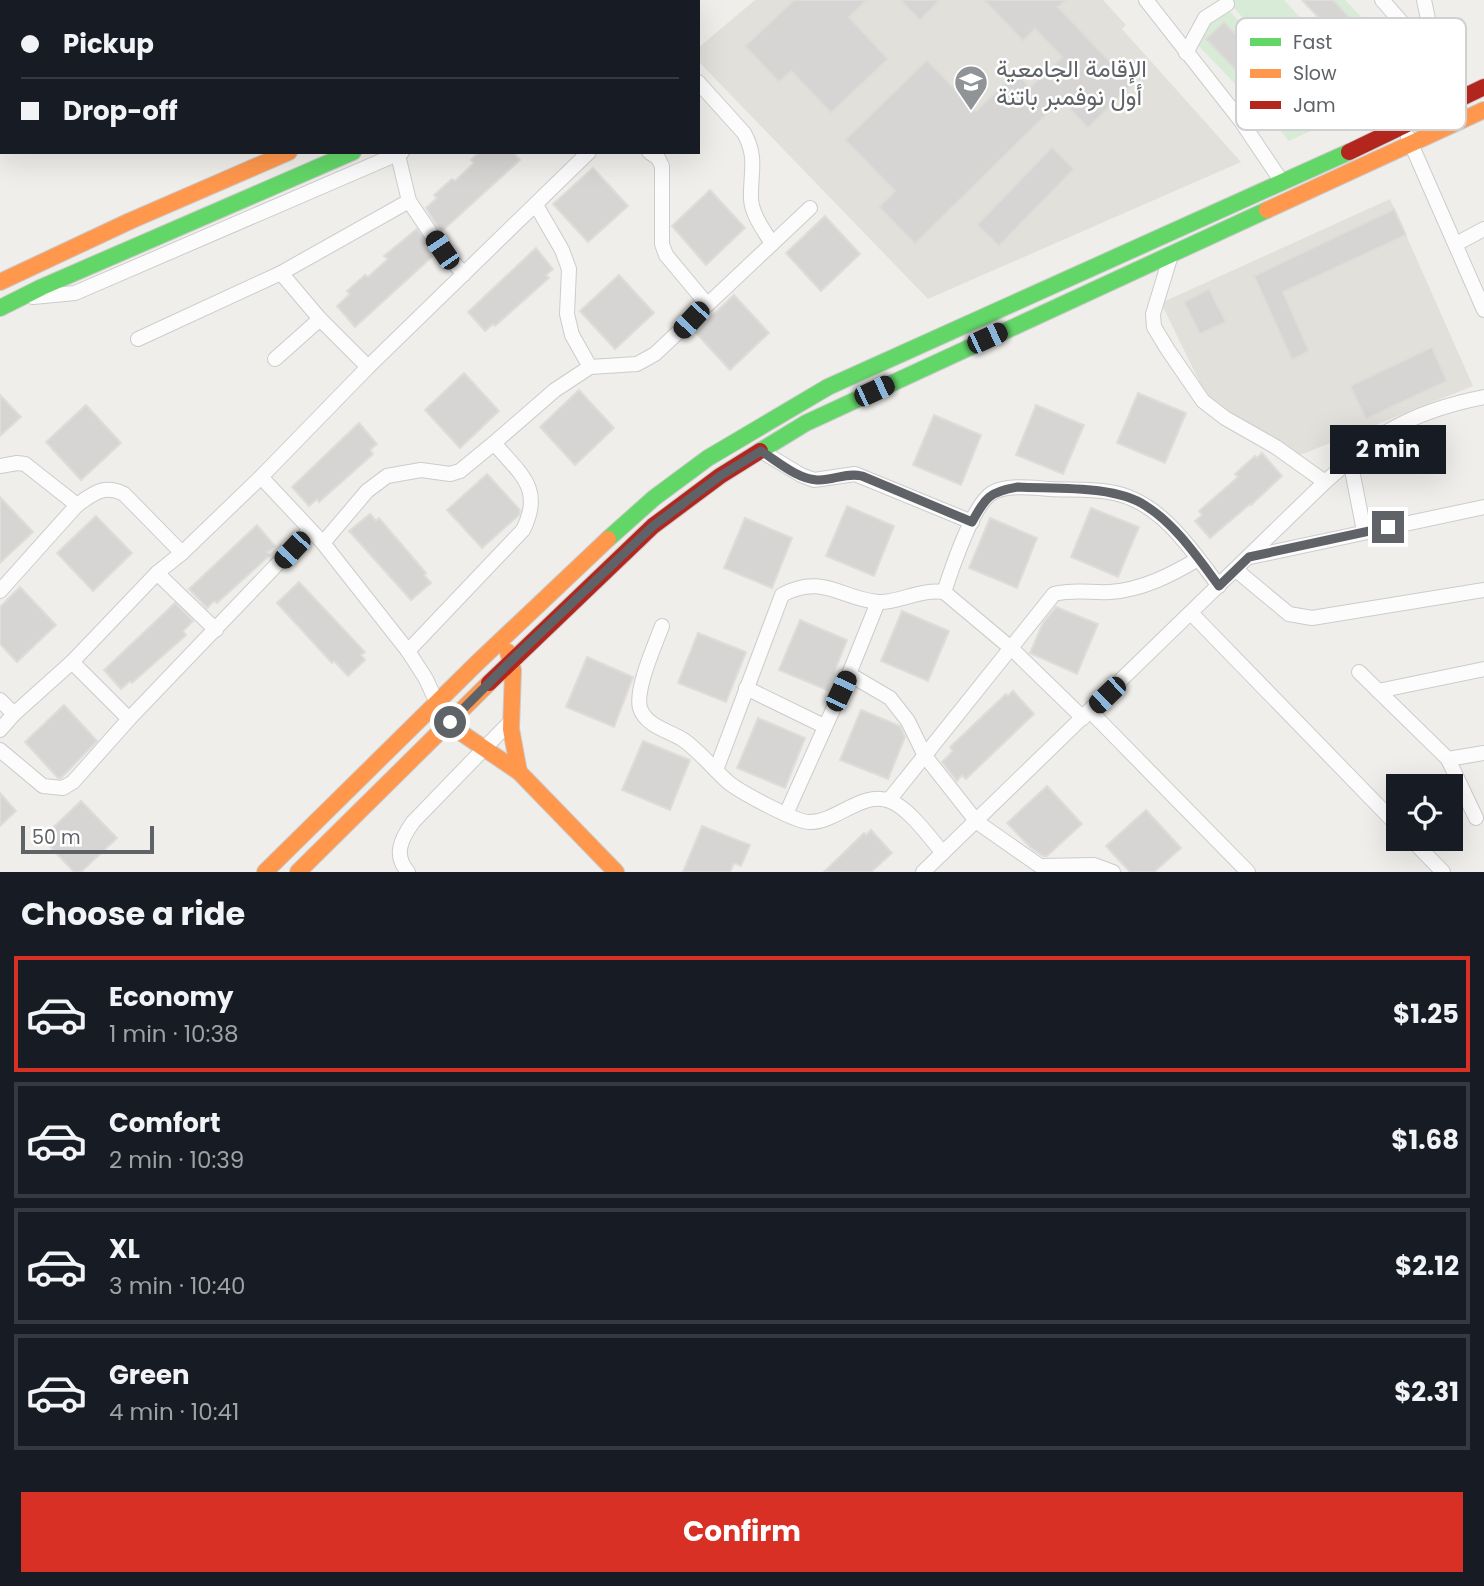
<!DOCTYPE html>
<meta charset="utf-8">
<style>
body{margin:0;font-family:Poppins,Vazirmatn,sans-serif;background:#20242c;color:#f1f3f6;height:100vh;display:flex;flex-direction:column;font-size:26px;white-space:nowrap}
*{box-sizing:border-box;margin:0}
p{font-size:23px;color:#9ea1a6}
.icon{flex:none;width:38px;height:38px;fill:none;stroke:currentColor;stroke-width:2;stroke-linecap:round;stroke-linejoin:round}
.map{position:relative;height:872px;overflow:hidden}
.details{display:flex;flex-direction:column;background:#171b24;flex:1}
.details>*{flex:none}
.hud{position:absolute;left:0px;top:0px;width:700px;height:154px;box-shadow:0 7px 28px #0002;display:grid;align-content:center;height:154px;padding:0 21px;background:#171b24}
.buttons{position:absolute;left:1386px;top:774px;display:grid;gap:14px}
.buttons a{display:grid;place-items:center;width:77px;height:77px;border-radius:0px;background:#171b24;box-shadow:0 7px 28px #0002;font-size:35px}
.scale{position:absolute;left:21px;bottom:18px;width:133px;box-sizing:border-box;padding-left:7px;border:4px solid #5f6368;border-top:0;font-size:19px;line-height:24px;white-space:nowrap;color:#5f6368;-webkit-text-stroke:5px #fff;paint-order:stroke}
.end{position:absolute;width:32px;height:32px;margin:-16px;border:9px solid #5f6368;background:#fff;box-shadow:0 0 0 4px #fff}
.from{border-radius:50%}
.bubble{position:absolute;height:49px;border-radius:0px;background:#171b24;box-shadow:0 7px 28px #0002;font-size:23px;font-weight:700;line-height:49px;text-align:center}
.car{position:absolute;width:21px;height:42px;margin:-21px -10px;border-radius:9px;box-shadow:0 0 5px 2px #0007;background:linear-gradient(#222 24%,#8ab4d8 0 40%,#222 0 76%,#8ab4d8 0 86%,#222 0)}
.hud b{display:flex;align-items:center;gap:24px;height:66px;font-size:26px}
.hud b+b{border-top:2px solid #363941}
.hud i{width:18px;height:18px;background:#f1f3f6}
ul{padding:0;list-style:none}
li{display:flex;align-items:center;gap:21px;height:116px;margin:0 14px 10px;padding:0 7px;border:4px solid #363941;border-radius:0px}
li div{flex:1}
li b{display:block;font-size:26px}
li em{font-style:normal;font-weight:700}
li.active{border-color:#d93025}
li>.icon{width:63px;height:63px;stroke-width:1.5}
h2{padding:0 21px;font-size:32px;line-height:84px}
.action{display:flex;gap:14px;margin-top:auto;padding:14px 21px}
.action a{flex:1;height:80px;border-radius:0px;background:#d93025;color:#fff;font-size:28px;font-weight:700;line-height:80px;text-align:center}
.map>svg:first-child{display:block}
.education{fill:#e2e0da}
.green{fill:#d8ebd6}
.building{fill:#d6d5d3;stroke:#deddd9;stroke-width:2}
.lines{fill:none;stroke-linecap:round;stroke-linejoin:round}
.street-casing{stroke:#cbcccc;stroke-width:16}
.fast-casing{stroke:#cacacb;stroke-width:18}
.slow-casing{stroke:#cacacb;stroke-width:18}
.jam-casing{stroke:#cacacb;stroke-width:18}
.street{stroke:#fdfcfc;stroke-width:14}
.fast{stroke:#63d668;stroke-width:16}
.slow{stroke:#ff974d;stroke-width:16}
.jam{stroke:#b3261e;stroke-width:16}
.route{stroke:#5f6368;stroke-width:9}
.labels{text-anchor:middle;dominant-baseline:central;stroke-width:5;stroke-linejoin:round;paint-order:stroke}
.poi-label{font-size:24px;fill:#5f6368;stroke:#fff;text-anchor:start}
.key{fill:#fff;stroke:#cfd0d2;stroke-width:2}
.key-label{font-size:19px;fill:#5f6368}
</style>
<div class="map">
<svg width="1484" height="872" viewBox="0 0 1484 872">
<rect width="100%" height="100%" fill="#efeeea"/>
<g class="education">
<polygon points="755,0 1103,0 1126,25 1122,29 1241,162 928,299 698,61 698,48"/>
<polygon points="1390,199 1473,386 1295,457 1206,395 1161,303"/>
</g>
<g class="green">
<polygon points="1227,0 1284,0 1319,38 1287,67"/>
<polygon points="1333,0 1345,0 1367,23 1339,51 1323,35 1330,29 1357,27"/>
<polygon points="1226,7 1245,28 1237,35 1224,22 1207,40 1256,91 1273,74 1262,62 1268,56 1286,74 1255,105 1198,45 1208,22"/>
<polygon points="1349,78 1371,103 1289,141 1263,109 1286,88 1293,96 1278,111"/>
</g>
<g class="building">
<polygon points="794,0 867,0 849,17 888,59 831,113 791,71 779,82 745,46"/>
<polygon points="900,0 940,0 920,20"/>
<polygon points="984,0 1066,0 1058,7 1132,85 1088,128 1061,100 915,244 879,207 895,191 845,140 927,60 976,111 1016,72 1030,87 1062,57 1035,29 1023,41"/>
<polygon points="1302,0 1333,0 1358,27 1342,42"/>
<polygon points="1224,22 1274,74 1256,91 1206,39"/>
<polygon points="1052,147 1074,169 999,246 977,225"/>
<polygon points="479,152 513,152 520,160 441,232 426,208 437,198 434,195 452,179 455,181 474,163 471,160"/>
<polygon points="593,168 628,206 588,242 553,204"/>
<polygon points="710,190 745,228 706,265 672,226"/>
<polygon points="1394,209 1406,235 1283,292 1309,351 1292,360 1254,276"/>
<polygon points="825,216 860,254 821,291 786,253"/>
<polygon points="417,229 427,244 425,246 433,256 355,327 337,306 350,294 347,291 365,275 368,277 388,259 384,256"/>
<polygon points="536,248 553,269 546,275 549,278 495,326 493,324 485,331 468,312"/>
<polygon points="619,275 654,313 615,349 580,311"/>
<polygon points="1209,289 1226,322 1200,334 1184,302"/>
<polygon points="734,295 769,333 730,370 695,332"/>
<polygon points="1432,347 1447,381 1366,419 1350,386"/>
<polygon points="464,373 499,411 460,448 425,410"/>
<polygon points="579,390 614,428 575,465 540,427"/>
<polygon points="1138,393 1186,413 1165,463 1117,443"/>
<polygon points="0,395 21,417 0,436"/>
<polygon points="86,405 121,443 81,480 46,442"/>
<polygon points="1036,405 1084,425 1063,474 1016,455"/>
<polygon points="934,415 981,435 961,485 913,465"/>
<polygon points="359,423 377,444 370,450 373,454 319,502 317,499 309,506 292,487"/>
<polygon points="1262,453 1282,476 1251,505 1250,504 1210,538 1195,521 1202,515 1199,511 1238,477 1235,474 1255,456 1257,458"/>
<polygon points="487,474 520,510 519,515 482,548 447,510"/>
<polygon points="0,497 33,532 0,563"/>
<polygon points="847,506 894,526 874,576 826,556"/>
<polygon points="1091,508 1139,527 1118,577 1071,557"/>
<polygon points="370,514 376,521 379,518 390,531 426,573 424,575 431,583 411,600 349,531"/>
<polygon points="96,516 132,553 93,591 57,553"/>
<polygon points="745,518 792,538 772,588 724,568"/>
<polygon points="990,518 1037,538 1017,588 969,568"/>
<polygon points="257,525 275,546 267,552 270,555 217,603 214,601 207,608 189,589"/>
<polygon points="299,582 365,652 361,655 365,660 348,676 334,661 332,663 277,603"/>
<polygon points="20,587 56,625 17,662 0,644 0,607"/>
<polygon points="175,603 193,621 183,631 186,635 132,683 130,681 121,689 104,670"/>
<polygon points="1056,607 1098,624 1077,674 1030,653 1043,623"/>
<polygon points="902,611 949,631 928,681 881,661"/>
<polygon points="800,620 847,640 827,690 779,670"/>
<polygon points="698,633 746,652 726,702 678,683"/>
<polygon points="587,657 633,677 614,727 566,707"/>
<polygon points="1013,691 1034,714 966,779 962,775 957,781 942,762 953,751 950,747 1006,694 1008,696"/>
<polygon points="64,705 97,741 61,778 58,778 25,742"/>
<polygon points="861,710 900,726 905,737 888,779 840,760"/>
<polygon points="758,718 805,738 785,788 737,768"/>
<polygon points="643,741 690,760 670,810 622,790"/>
<polygon points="1047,786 1082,824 1047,856 1043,856 1030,847 1007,823"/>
<polygon points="0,793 16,811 0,826"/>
<polygon points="81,801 117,838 81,872 74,872 42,838"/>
<polygon points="1146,810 1181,848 1154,872 1130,872 1106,846"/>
<polygon points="702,826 750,845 741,866 734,863 730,872 683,872"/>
<polygon points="871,830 892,853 871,872 824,872 864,833 866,835"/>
</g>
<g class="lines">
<g class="street-casing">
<g id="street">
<polyline points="131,0 134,2"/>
<polyline points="1146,0 1241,121 1282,182"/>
<polyline points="1382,0 1437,62 1450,104"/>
<polyline points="1424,0 1436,57"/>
<polyline points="1186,53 1205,18 1227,4"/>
<path d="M698,82l46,51c14,25 6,40 7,66 1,16 13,31 21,45"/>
<polyline points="1408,137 1484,310"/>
<polyline points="649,152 658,158 662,166 662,244 666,255 706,303"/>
<polyline points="398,155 409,201 442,250 464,274"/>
<polyline points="536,205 562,250 569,269 567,314 572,335 590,367"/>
<polyline points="1456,244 1484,229"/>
<polyline points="1171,255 1153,314 1154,327 1168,350 1203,401 1225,418 1276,447 1325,482"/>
<polyline points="281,273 320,319 368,367"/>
<polyline points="33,297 75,293 402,152"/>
<polyline points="138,339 281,273 409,201"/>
<polyline points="275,359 320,319"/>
<polyline points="761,451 801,475 814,480 855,474 972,522"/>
<polyline points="1350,460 1364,531"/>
<path d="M0,466l17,-3 8,1 52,41c17,-12 27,-21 47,-11l58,59"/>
<polyline points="261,477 323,543 408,651 426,679 436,701"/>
<polyline points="323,543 367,491 387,476 421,470 450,474 460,471 494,443"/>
<polyline points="1250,557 1484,507"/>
<polyline points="1236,570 1289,614 1312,618 1484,590"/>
<polyline points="157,573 216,630"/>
<polyline points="0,591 77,505"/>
<path d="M944,592c7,-21 29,-88 48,-99 16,-9 41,-5 58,-4 19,1 40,0 59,3 50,7 82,57 110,94"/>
<polyline points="1191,613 1398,826"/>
<path d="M662,626c-7,19 -27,63 -22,82 6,18 27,22 42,31 17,11 31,30 46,43 12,10 68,40 81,40 27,1 53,-32 81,-21 19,7 40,37 53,52"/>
<path d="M408,651l115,-121c21,-42 -3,-56 -29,-87l61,-53 35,-23 47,-3 18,-10 155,-146"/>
<polyline points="72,662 129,719"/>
<polyline points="1359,672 1448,759 1476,818"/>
<polyline points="849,674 890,698 908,721 925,756 977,822 1040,866 1094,865 1113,872"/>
<polyline points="746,688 824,726"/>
<polyline points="1378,691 1484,669"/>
<polyline points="0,700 14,714"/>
<polyline points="1090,711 1248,872"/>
<polyline points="0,730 14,714 72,662 157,573 182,553 261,477 368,367 589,152"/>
<polyline points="0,750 43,786 63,788 73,782 129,719 310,530"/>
<polyline points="1448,759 1484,753"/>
<path d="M716,770l66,-175c40,-22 60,4 96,7 21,1 41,-13 66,-10l68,57 71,69"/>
<path d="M889,800l165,-206c20,-5 37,-1 56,-2 32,-2 61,-17 88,-33"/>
<polyline points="786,814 849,674 878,602"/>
<polyline points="1410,838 1443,872"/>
<path d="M408,872c-15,-17 -7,-33 5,-50l97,-100"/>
<path d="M923,872l402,-390c21,-18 41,-39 65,-52 28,-16 63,-27 94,-33"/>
</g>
</g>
<g class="fast-casing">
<g id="fast">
<polyline points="616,2 620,0"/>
<polyline points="665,2 669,0"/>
<polyline points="0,308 42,287 353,152"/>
<polyline points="760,451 806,423 1267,210"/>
<polyline points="608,539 654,498 708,458 828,387 1349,152"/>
</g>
</g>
<g class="slow-casing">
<g id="slow">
<polyline points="1267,210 1484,110"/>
<polyline points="0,282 130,221 289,152"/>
<polyline points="508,652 513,670 511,729 519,772"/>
<polyline points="444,712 463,734 519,772 616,872"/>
<polyline points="265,872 477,663 608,539"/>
<polyline points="298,872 489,683"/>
</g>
</g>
<g class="jam-casing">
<g id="jam">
<polyline points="1349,152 1484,87"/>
<polyline points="489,683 653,526 720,476 760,451"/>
</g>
</g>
<use href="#street" class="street"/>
<use href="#fast" class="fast"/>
<use href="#slow" class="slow"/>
<use href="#jam" class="jam"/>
</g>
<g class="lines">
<path class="route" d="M450,722l62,-62 141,-134 67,-50 41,-25c16,10 36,28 56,29 16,1 29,-8 45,-4l110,46c14,-25 17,-30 46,-35 37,2 97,-2 128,19 30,19 52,52 73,80l30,-29 139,-30"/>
</g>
<defs>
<g id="university-pin" transform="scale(1.75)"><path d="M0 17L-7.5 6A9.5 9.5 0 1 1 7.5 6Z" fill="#919496" stroke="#fff"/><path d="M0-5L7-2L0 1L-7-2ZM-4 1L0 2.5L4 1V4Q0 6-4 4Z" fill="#fff"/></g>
</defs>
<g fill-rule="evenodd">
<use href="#university-pin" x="971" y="82"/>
</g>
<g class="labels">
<g class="poi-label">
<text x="996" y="68">الإقامة الجامعية<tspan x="996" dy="28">أول نوفمبر باتنة</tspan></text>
</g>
</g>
<rect x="1236" y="18" width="230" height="112" rx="10" class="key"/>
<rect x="1250" y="38" width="31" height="8" fill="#63d668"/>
<rect x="1250" y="69" width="31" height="9" fill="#ff974d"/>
<rect x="1250" y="101" width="31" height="8" fill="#b3261e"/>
<g class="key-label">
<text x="1293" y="49">Fast</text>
<text x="1293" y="80">Slow</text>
<text x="1293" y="112">Jam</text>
</g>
</svg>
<div class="buttons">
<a><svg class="icon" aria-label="locate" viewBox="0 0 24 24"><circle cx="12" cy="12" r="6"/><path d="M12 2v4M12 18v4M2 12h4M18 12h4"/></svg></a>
</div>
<div class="scale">50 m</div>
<i class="end from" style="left:450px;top:722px"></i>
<i class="end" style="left:1388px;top:527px"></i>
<div class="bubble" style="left:1330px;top:425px;width:116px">2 min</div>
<i class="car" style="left:442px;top:250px;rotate:326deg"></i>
<i class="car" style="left:691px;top:320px;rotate:223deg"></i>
<i class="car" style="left:987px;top:338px;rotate:65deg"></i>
<i class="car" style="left:874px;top:391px;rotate:65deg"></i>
<i class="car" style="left:292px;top:550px;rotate:223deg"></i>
<i class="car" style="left:841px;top:691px;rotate:25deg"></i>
<i class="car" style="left:1107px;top:695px;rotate:226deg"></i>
<div class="hud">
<b><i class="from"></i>Pickup</b>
<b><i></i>Drop-off</b>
</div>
</div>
<section class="details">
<h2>Choose a ride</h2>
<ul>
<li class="active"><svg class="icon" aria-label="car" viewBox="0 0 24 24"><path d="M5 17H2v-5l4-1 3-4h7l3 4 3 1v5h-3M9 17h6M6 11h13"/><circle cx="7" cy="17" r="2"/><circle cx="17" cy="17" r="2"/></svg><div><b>Economy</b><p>1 min · 10:38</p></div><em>$1.25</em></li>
<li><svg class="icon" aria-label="car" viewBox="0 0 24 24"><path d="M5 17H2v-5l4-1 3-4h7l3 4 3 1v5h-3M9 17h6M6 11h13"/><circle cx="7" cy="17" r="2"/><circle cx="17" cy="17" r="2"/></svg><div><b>Comfort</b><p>2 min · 10:39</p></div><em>$1.68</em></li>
<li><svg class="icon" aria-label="car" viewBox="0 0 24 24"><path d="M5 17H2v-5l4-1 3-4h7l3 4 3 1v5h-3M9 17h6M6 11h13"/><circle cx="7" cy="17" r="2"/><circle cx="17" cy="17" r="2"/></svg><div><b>XL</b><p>3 min · 10:40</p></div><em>$2.12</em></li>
<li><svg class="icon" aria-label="car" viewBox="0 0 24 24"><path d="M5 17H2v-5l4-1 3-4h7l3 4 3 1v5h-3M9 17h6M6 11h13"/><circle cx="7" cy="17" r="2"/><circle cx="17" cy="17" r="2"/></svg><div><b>Green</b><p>4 min · 10:41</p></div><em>$2.31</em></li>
</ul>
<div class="action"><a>Confirm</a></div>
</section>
